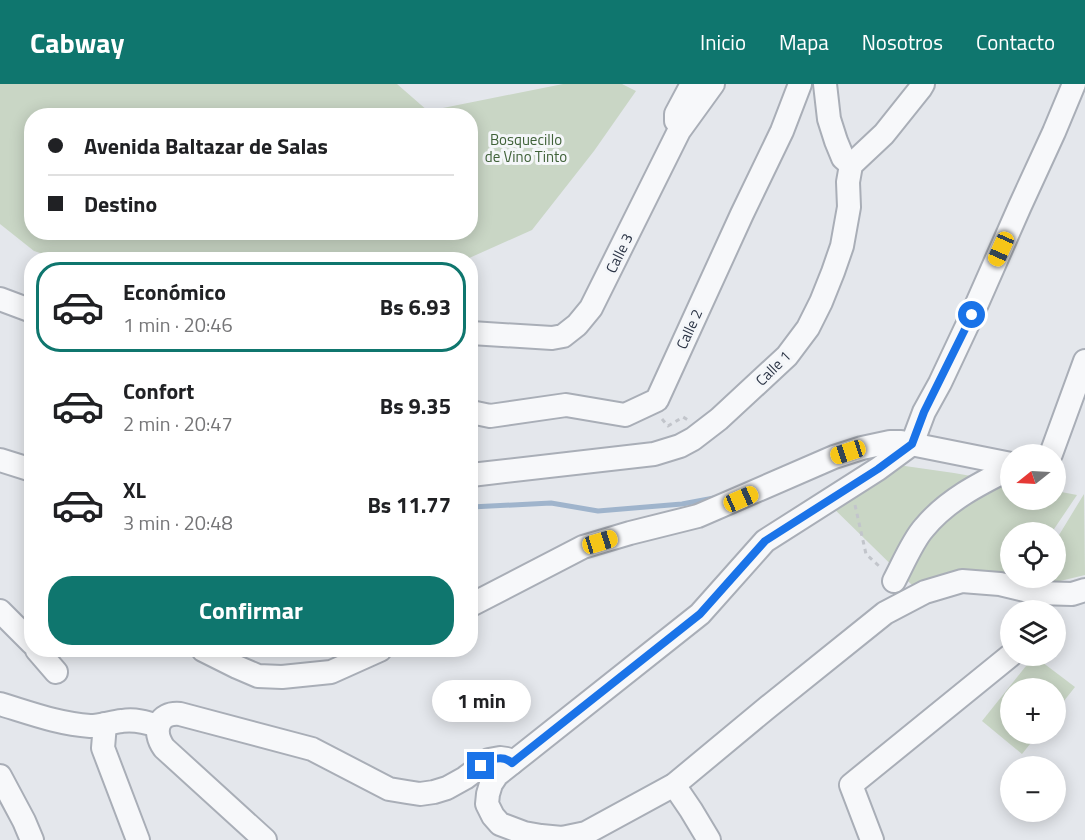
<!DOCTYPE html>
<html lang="es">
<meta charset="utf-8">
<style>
body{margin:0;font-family:"Titillium Web",sans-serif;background:#f2f2f2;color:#202124;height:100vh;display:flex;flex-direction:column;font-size:22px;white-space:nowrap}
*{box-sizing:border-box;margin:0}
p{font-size:20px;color:#757577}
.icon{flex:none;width:33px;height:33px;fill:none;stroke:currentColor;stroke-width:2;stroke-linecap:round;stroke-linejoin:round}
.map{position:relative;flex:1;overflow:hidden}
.panel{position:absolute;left:24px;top:168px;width:454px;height:405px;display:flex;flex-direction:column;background:#fff;border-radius:24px;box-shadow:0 3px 15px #0003}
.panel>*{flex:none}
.hud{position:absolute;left:24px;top:24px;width:454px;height:132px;border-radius:24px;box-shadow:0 3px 15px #0003;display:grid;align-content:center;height:132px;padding:0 24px;background:#fff}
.needle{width:39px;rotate:252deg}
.controls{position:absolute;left:1000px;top:360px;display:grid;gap:12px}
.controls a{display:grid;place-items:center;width:66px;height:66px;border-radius:50%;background:#fff;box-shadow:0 3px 15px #0003;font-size:30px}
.end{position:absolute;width:27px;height:27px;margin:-14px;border:8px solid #1a73e8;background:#fff;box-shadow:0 0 0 3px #fff}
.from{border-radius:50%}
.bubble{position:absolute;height:42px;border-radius:21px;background:#fff;box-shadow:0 3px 15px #0003;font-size:20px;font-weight:700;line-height:42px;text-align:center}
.car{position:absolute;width:18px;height:36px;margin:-18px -9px;border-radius:8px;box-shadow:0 0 4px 2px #0007;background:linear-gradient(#f5c518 24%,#345 0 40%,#f5c518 0 76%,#345 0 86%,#f5c518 0)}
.hud b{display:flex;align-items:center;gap:21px;height:57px;font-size:22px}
.hud b+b{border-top:2px solid #e0e0e0}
.hud i{width:15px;height:15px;background:#202124}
ul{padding:10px 0 0;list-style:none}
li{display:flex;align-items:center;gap:18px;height:90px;margin:0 12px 9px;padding:0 12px;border:3px solid transparent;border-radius:24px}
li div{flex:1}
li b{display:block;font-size:22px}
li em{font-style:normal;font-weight:700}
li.on{border-color:#0f766e}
li>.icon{width:54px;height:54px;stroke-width:1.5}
.action{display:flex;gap:12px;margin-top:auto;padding:12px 24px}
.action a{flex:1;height:69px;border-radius:24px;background:#0f766e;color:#fff;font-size:24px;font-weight:700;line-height:69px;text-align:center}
header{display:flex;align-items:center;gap:36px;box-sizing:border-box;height:84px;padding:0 30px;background:#0f766e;color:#fff}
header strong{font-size:28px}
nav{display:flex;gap:33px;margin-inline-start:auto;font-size:21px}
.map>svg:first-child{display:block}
.green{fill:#c9d6c5;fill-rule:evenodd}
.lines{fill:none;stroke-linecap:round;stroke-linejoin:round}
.stream{stroke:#9fb4cc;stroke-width:5}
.minor-casing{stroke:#a9aeb7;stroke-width:26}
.path{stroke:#c2c5cb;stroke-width:3;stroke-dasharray:4.5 4.5;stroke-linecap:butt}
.minor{stroke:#f7f8fa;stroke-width:22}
.route{stroke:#1a73e8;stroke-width:8}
.labels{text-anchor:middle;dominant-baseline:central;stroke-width:6;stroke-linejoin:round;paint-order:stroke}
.park-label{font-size:15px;fill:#3f6138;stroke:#f4f6f9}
.street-label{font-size:15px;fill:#2b3445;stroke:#f4f6f9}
</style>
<header>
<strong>Cabway</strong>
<nav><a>Inicio</a><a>Mapa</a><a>Nosotros</a><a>Contacto</a></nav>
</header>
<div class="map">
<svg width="1085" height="756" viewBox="0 0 1085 756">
<rect width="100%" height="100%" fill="#e4e7ec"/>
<g class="green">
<path d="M0,0h397l31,27 135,-27h59l14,7 -42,60 -62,79 -65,29 -406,1 -27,-9 -34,-27zM32,32h439v116h-439z"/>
<polygon points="877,378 954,389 1011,399 1011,416 1056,416 1056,407 1077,411 1052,448 1011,448 1011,494 1022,494 1020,497 914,503 825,416"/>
<polygon points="1084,410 1085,491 1056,498 1026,498 1029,494 1056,494 1056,456"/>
<polygon points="1034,572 1075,603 1056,627 1056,604 1011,604 1011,650 1038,650 1022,670 982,637"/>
</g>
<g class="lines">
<polyline class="stream" points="471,423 551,419 598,427 682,420 714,414"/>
<g class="minor-casing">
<g id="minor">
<polyline points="825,0 829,35 836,57 843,74 851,81"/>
<polyline points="1074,0 1054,48 1020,122 972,231 940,299 924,328 912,360 878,385 765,457 700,530 497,691 491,700 488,710 487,720 493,732 500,740 524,749 541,752 562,754 586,749 674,701 768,623 885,529 925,508 962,497 1000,500 1037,509 1072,510 1085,506"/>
<polyline points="676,37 676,30 692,0"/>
<polyline points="0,215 32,227"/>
<polyline points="471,249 552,254 563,252 577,241 591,224 679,47 713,0"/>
<polyline points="471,328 490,332 566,321 625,331 657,316 742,130 782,47 800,0"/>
<polyline points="1051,370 1085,277"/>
<polyline points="0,376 32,386"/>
<polyline points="471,391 654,370 680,362 693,355 719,335 787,272 808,244 821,218 833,188 842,162 849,123 848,98 851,81 884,50 920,5 923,0"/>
<path d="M894,497c8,-15 19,-41 30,-53 23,-28 55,-44 87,-60"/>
<polyline points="471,521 583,463 630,449 698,432 834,373 862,364 890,358 901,358 1011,380"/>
<polyline points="0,527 32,559"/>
<polyline points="37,566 56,588"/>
<polyline points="203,566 237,583 258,592 282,593 331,588 380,566"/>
<path d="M0,620c30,9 59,20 90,22 11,0 21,-4 32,-5 13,-2 24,1 36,5"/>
<polyline points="105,640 103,664 138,756"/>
<polyline points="0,692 24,737 32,756"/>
<polyline points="674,701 691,726 709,756"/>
<path d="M265,756l-101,-92c-12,-17 -6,-36 16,-34l132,35 77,40 18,3 13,2 14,-2 13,-4 18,-10 24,-18 11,-2 7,1 5,4"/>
<polyline points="872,756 851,701 1011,571"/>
</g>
</g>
<g class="path">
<polyline points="662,335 668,342 683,333 688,336"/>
<polyline points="855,421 866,470 880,483"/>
</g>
<use href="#minor" class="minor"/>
</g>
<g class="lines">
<path class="route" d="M481,682c10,-7 21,-12 31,-3l188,-149 65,-73 113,-72 34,-25 12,-32 48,-97"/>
</g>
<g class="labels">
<g class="park-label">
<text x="526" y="55">Bosquecillo<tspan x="526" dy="17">de Vino Tinto</tspan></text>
</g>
<g class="street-label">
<text transform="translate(619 169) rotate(-64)">Calle 3</text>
<text transform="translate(689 245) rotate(-66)">Calle 2</text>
<text transform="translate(773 284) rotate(-45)">Calle 1</text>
</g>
</g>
</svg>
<div class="controls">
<a><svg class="needle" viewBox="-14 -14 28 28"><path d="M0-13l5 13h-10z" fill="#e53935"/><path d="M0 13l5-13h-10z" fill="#757577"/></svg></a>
<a><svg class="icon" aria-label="locate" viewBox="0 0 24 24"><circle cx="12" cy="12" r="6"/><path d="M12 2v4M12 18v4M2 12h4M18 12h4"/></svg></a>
<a><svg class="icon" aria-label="layers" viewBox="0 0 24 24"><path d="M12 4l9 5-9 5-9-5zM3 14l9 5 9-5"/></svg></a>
<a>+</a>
<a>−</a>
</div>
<i class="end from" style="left:972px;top:231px"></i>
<i class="end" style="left:481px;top:682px"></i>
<div class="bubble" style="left:432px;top:596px;width:99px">1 min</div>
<i class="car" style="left:1001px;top:165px;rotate:204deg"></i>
<i class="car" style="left:848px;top:368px;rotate:252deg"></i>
<i class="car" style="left:741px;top:415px;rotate:66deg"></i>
<i class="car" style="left:600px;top:458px;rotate:73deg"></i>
<div class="hud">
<b><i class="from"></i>Avenida Baltazar de Salas</b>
<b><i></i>Destino</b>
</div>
<section class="panel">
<ul>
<li class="on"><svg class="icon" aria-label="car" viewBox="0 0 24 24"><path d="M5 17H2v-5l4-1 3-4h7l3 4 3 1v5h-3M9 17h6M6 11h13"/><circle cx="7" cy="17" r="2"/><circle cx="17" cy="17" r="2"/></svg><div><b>Económico</b><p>1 min · 20:46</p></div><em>Bs 6.93</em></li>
<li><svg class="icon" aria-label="car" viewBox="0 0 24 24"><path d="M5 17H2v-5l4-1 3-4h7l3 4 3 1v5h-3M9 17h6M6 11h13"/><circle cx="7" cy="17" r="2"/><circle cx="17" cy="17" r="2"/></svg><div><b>Confort</b><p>2 min · 20:47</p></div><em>Bs 9.35</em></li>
<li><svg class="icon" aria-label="car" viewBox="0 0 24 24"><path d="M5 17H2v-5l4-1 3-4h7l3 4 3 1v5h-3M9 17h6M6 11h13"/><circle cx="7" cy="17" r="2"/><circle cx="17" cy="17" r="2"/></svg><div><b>XL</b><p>3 min · 20:48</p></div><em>Bs 11.77</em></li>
</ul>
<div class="action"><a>Confirmar</a></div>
</section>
</div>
